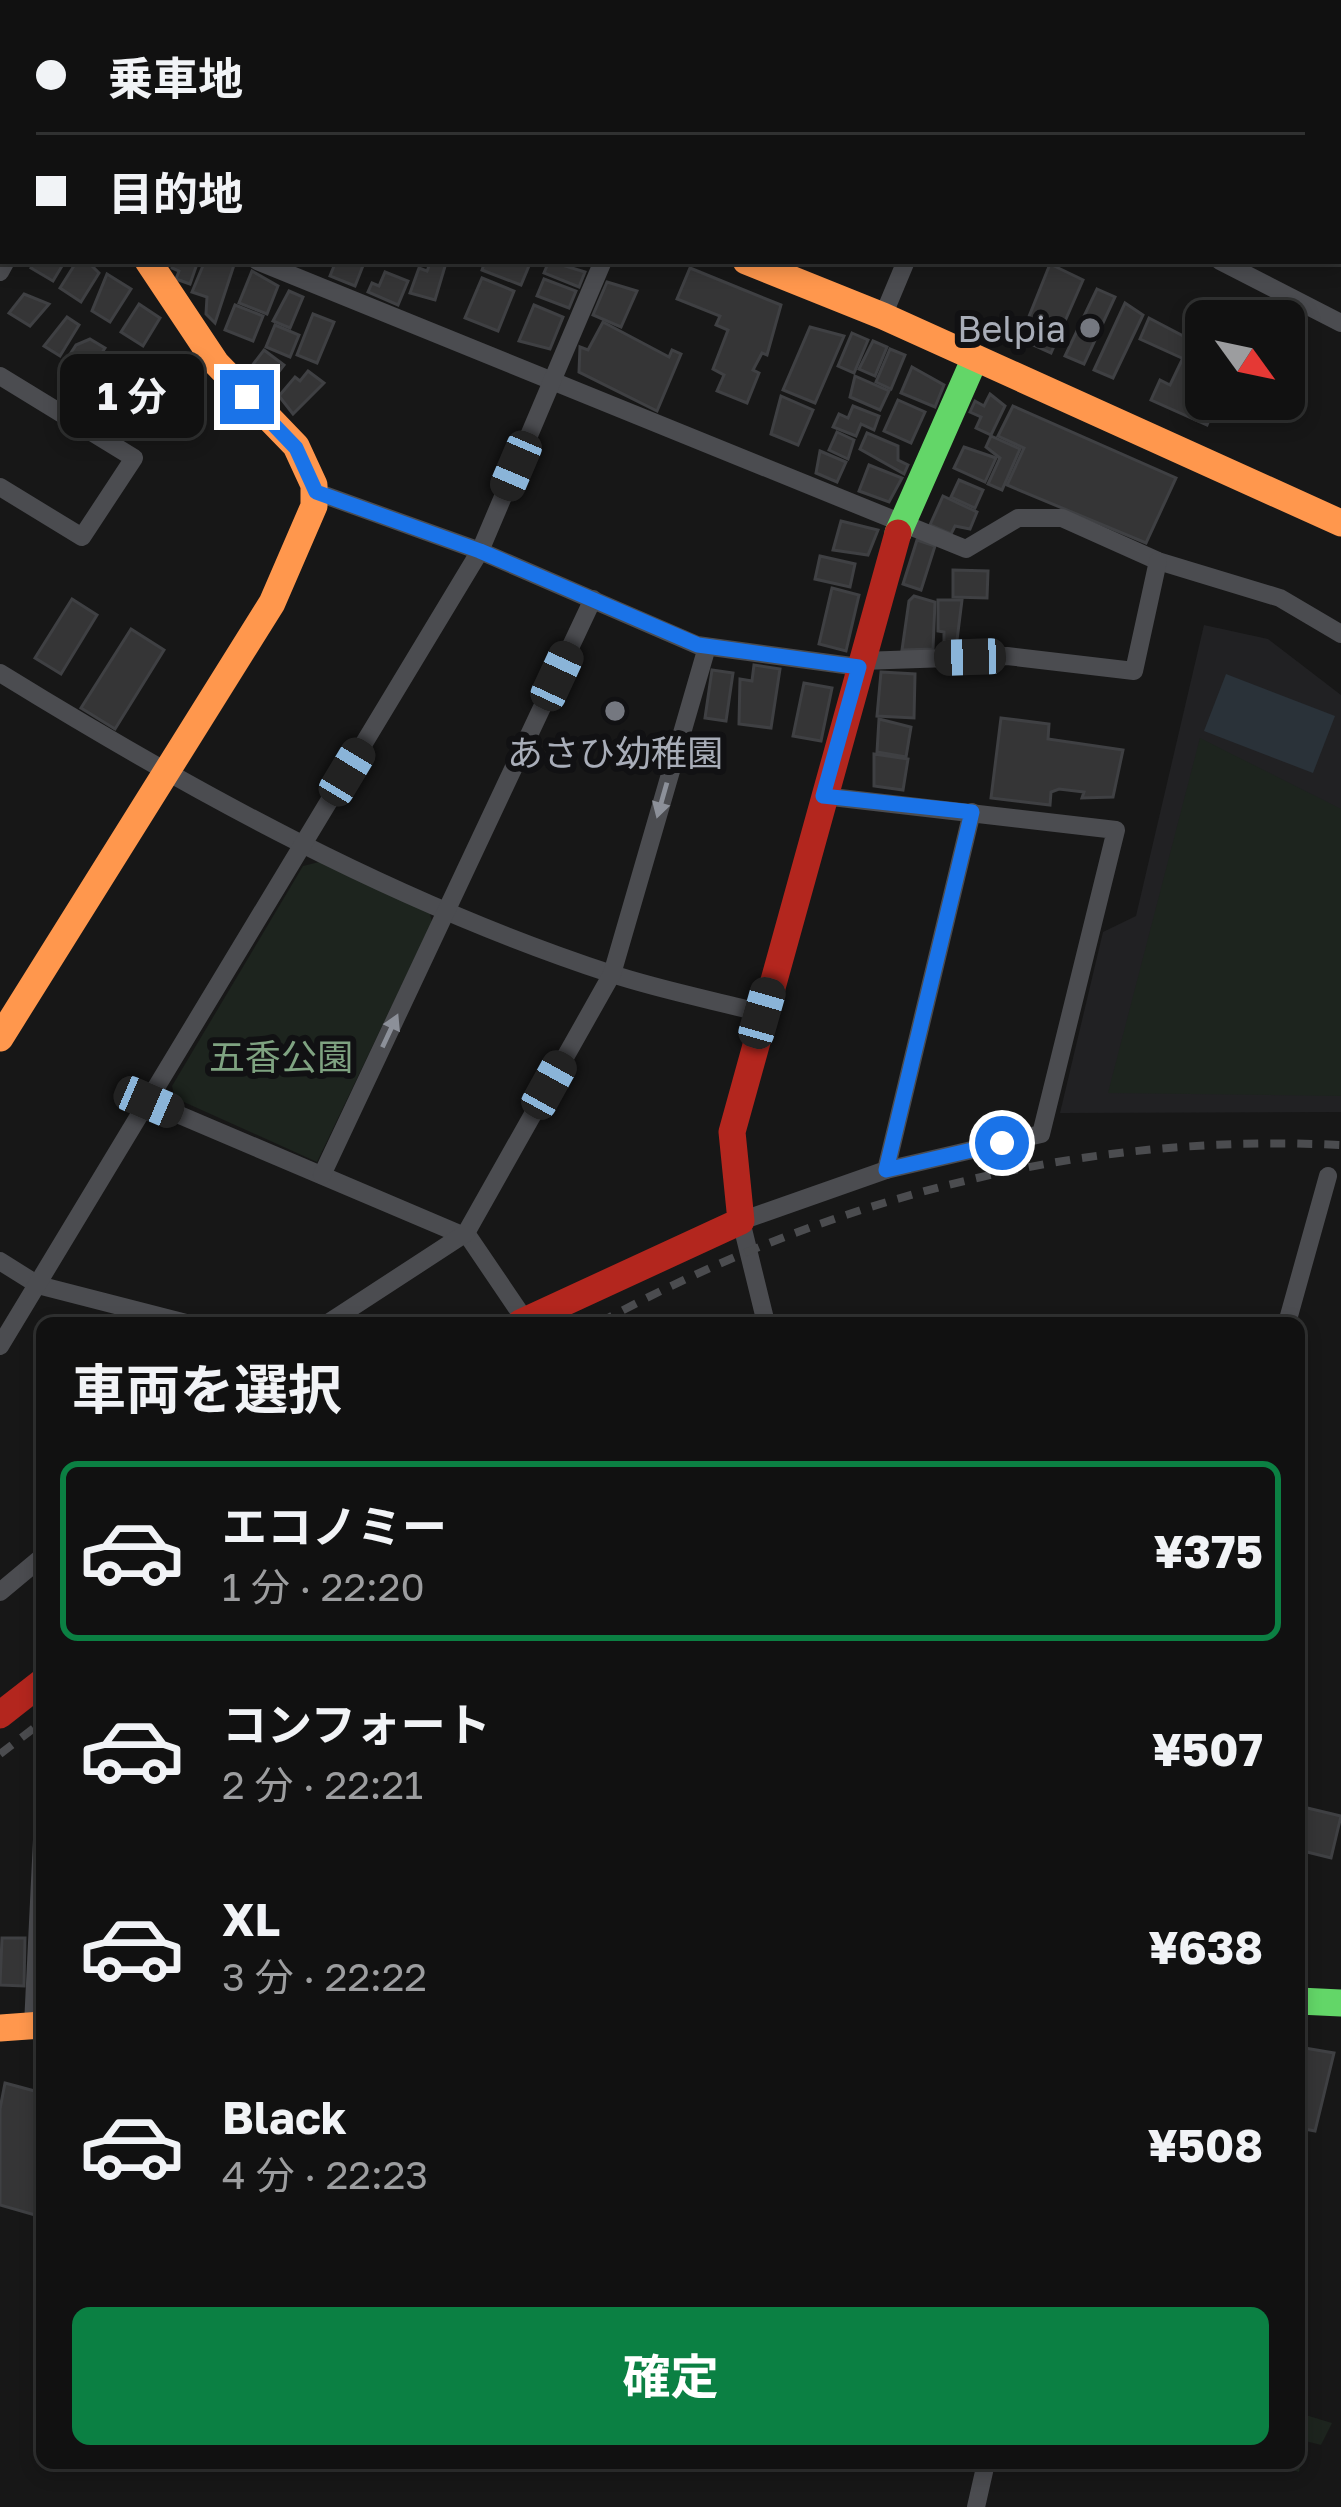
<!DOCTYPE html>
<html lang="ja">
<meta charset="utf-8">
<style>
body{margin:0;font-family:"Golos Text","Noto Sans JP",sans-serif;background:#1e1f1f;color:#f1f3f6;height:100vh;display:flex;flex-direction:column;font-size:45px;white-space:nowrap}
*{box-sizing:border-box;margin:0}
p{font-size:39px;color:#9c9d9f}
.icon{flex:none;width:66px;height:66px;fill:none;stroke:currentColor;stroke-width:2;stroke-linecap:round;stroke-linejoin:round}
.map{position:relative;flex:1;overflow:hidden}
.side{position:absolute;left:36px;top:1317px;width:1269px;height:1152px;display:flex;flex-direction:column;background:#111;border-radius:18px;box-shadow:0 6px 18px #0003,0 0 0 3px #303131}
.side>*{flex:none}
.banner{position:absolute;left:0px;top:0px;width:1341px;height:264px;box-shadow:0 6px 18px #0003,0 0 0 3px #303131;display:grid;align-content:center;height:264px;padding:0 36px;background:#111}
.needle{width:78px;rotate:123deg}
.tools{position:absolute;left:1185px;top:300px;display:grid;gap:24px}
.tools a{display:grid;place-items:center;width:120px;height:120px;border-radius:18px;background:#111;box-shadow:0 6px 18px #0003,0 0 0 3px #303131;font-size:60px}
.end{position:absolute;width:54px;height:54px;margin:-27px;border:15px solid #1a73e8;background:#fff;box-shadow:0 0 0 6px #fff}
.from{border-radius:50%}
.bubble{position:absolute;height:84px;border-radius:18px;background:#111;box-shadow:0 6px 18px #0003,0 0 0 3px #303131;font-size:39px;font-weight:700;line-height:84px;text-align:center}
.car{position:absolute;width:36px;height:72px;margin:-36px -18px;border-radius:15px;box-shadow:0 0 9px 3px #0007;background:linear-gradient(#222 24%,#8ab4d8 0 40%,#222 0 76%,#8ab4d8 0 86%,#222 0)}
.banner b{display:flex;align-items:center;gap:42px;height:114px;font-size:45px}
.banner b+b{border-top:3px solid #303131}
.banner i{width:30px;height:30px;background:#f1f3f6}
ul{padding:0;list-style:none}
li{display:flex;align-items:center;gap:36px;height:180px;margin:0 24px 18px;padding:0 12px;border:6px solid transparent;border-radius:18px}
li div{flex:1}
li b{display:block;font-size:45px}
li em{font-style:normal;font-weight:700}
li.selected{border-color:#0b8043}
li>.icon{width:108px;height:108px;stroke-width:1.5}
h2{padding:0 36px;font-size:54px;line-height:144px}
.cta{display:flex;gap:24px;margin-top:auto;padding:24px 36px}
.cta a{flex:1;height:138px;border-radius:18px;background:#0b8043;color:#fff;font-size:48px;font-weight:700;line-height:138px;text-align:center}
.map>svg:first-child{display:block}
.built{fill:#212123}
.green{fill:#1d241e}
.water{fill:#2a3239}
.building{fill:#353536;stroke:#3f4043;stroke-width:3}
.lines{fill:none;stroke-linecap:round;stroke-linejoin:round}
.street{stroke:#4b4c50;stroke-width:18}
.fast{stroke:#63d668;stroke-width:27}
.slow{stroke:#ff974d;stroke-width:27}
.jam{stroke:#b3261e;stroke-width:27}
.rail{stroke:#4b4c4f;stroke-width:8;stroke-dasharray:15 12;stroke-linecap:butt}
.oneway{fill:#8c9099}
.route{stroke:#1a73e8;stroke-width:15}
.poi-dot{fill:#757880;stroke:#111113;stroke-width:4.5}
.labels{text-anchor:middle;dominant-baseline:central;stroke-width:12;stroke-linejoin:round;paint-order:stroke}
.poi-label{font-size:36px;fill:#a8adb8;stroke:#111113;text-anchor:end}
.park-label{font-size:36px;fill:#7fa381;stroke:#111113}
</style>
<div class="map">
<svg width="1341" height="2507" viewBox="0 0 1341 2507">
<rect width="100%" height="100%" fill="#171717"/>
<polygon class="built" points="1204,625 1268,639 1341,695 1341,1112 1060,1113 1103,932 1136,916"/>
<g class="green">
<polygon points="1200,738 1341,809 1341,1096 1108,1093"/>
<polygon points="319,862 429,910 432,922 317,1162 175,1098 172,1086 303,866"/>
<polygon points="1299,2413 1332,2423 1321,2445 1305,2441 1299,2472 1276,2465 1299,2463"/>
</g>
<polygon class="water" points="1226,674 1335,716 1313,773 1204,731"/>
<g class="building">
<polygon points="194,0 274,0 283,3 193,3"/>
<polygon points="35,261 65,261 53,281 31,268"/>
<polygon points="77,261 87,261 99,273 81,302 60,288"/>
<polygon points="198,261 190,284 176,279 179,271 172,268 172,261"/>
<polygon points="205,261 234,265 215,323 206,314 207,297 192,292"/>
<polygon points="336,261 364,263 355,286 330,276"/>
<polygon points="431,261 446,263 435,300 410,293 419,268 427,271"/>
<polygon points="485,261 531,261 521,285 482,270"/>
<polygon points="549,261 585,272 579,287 544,273"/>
<polygon points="1050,264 1083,280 1051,353 1020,339"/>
<polygon points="690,268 781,305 767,355 762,353 753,370 759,373 747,403 717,391 724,375 713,369 728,330 716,325 720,316 677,299"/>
<polygon points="252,271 278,286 267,314 239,303"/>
<polygon points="385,272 408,281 398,305 368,292 372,283 379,286"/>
<polygon points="107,274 131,289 110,322 92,311"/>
<polygon points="482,278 514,291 498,331 465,318"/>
<polygon points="544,279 576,291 569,308 537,296"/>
<polygon points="607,282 637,291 621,327 593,315"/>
<polygon points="1097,289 1115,297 1084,364 1065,356"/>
<polygon points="289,291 303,297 290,328 273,321"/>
<polygon points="24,294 49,304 30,326 9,313"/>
<polygon points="1125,303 1143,315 1113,378 1094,370"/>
<polygon points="139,304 160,318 143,346 121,332"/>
<polygon points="235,305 263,316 253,341 225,330"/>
<polygon points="534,305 563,317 550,349 519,341"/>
<polygon points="313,314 334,322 317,363 297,355"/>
<polygon points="67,317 79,325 60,356 44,346"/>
<polygon points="1149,318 1206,348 1206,369 1140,339"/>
<polygon points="603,322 669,357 672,350 681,354 657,411 579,372 580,347 588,350"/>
<polygon points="275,325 299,335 290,357 266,347"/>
<polygon points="810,327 844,336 815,403 783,390"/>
<polygon points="852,333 868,340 854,373 838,366"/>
<polygon points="90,339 105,348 89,373 67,359 76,345"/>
<polygon points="873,341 887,347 875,376 859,369"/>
<polygon points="890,349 905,355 891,389 876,382"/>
<polygon points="264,350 284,365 267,387 248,371"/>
<polygon points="113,354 129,364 114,389 94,376"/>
<polygon points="1182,360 1206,370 1205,399 1216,404 1207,425 1151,400 1160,380 1170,385"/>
<polygon points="912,367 944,385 935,407 901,393"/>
<polygon points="308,371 324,383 293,414 279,396 295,377 300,381"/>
<polygon points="855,376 889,391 880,410 850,397"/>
<polygon points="990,394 1005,406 991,435 976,428 981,417 970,412 975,401 984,406"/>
<polygon points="781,396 813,410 798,445 771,434"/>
<polygon points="898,400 925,412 911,443 884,431"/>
<polygon points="853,406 879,416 874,430 861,424 856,436 833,427 839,414 848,418"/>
<polygon points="1013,406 1176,478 1146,543 1007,485 1024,448 998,436"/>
<polygon points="837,432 854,440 848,459 829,450"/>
<polygon points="867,433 898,446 898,460 908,465 904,474 860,449"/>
<polygon points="991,436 1020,449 1002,490 988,484 1000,458 986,447"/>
<polygon points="964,447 996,458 985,482 954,468"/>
<polygon points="820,451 846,462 837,482 816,473"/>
<polygon points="869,465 902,478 889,502 859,491"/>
<polygon points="959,480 983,490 975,508 951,497"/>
<polygon points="943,496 977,512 970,529 955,526 951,534 930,525"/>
<polygon points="841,521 878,530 868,555 833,550"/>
<polygon points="917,540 935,546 921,590 903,584"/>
<polygon points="820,556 855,564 850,587 815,579"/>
<polygon points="953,570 988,571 987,598 953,597"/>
<polygon points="832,588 859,595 846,651 819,644"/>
<polygon points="914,596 935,602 933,649 902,650 909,601"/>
<polygon points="72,599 97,615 61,674 35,658"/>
<polygon points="938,600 962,600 956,648 944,648 944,632 938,631"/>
<polygon points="131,629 164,650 115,729 81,708"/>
<polygon points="754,665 780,669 771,728 739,724 740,679 752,681"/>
<polygon points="712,670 733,673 726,721 705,718"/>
<polygon points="881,672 915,674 914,718 877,716"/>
<polygon points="804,683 832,688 821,741 793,736"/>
<polygon points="1001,718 1049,724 1048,739 1123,750 1113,797 1082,798 1084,792 1059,789 1051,792 1050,805 991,798"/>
<polygon points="879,719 911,727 906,757 877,752"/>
<polygon points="874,754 908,759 903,790 874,786"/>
<polygon points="1299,1806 1341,1816 1331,1858 1299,1850"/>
<polygon points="2,1938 25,1938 24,1986 0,1985"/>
<polygon points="1299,2047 1334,2053 1315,2131 1299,2128"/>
<polygon points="5,2083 42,2093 42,2217 0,2205 0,2109"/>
</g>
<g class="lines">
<g class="street">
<polyline points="712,0 717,3"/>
<polyline points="1292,0 1296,3"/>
<polyline points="141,3 141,0"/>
<polyline points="176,3 177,0"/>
<polyline points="302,3 303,0"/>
<polyline points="748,3 750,0"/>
<polyline points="1158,3 1160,0"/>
<polyline points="1338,29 1341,31"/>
<polyline points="257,261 966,549 1018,518 1062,518 1158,561 1280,598 1341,634"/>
<polyline points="1220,261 1341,323"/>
<polyline points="0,272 6,261"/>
<polyline points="883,316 906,261"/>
<polyline points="0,376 134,458 82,537 0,487"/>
<polyline points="316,492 480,551 697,645 859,667"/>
<polyline points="861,661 1007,656 1134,671 1158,561"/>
<path d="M0,673c193,119 395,230 612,301 49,16 100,26 150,39"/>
<polyline points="149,1102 462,1235"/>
<polyline points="886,1170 972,812"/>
<polyline points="322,1175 593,599"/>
<polyline points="466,1233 525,1320"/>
<polyline points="0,1261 38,1285 186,1323"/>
<polyline points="328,1323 466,1233 612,974 707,647"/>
<polyline points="766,1323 741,1221 886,1170 1041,1134 1116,830 823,796"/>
<polyline points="1287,1323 1328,1176"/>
<polyline points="0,1346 480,551 603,261"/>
<polyline points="0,1592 42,1557"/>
<polyline points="33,2025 42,1840"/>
<polyline points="976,2507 986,2463"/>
</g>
<g class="fast">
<polyline points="102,0 110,3"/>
<polyline points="898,533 975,358"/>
<polyline points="1299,2001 1341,2003"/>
</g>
<g class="slow">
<polyline points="746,261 883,316 1341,523"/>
<polyline points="0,1038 272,603 314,506 314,485 296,446 216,363 148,261"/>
<polyline points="0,2028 42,2025"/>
</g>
<g class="jam">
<polyline points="520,1323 741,1221 732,1132 898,533"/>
<polyline points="0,1715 42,1682"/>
</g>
<g class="rail">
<path d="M599,1323c227,-124 482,-191 742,-178"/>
<polyline points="0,1754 42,1722"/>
</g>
</g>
<defs><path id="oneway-solid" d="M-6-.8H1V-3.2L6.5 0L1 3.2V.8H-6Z" transform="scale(3)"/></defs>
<g class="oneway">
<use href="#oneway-solid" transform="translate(662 800) rotate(106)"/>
<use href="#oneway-solid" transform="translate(390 1031) rotate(-65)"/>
</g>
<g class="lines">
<polyline class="route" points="247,397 296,448 316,492 480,551 698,645 859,667 823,796 972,812 886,1170 1002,1143"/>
</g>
<g class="poi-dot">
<circle cx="1090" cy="328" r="12"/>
<circle cx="615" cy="711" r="12"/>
</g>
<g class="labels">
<g class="poi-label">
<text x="1066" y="328">Belpia</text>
<text x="615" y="752" text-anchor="middle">あさひ幼稚園</text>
</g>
<g class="park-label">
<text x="281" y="1056">五香公園</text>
</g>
</g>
</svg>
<div class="tools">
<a><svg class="needle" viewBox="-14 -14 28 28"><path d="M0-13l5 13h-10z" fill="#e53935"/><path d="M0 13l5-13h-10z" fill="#9c9d9f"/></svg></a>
</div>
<i class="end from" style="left:1002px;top:1143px"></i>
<i class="end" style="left:247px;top:397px"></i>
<div class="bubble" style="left:60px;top:354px;width:144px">1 分</div>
<i class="car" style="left:516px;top:466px;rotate:203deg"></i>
<i class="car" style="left:970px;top:657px;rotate:268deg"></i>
<i class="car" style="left:557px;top:676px;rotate:25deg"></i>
<i class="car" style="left:347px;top:772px;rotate:31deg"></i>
<i class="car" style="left:762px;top:1013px;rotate:16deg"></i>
<i class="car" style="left:549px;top:1085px;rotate:29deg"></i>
<i class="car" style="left:149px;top:1102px;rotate:113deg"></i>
<div class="banner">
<b><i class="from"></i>乗車地</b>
<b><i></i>目的地</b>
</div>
<section class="side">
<h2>車両を選択</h2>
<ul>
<li class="selected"><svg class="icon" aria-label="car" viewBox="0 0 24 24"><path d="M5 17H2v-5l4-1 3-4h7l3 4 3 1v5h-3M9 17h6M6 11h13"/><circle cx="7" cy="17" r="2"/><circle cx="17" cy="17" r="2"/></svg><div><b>エコノミー</b><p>1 分 · 22:20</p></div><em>¥375</em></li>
<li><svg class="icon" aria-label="car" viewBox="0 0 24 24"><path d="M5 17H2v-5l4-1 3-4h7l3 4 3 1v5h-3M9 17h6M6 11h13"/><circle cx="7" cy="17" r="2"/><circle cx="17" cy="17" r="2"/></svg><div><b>コンフォート</b><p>2 分 · 22:21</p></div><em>¥507</em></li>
<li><svg class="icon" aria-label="car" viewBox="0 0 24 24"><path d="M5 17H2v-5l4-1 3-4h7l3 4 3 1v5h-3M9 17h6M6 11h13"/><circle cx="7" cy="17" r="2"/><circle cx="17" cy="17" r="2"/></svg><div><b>XL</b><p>3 分 · 22:22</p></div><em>¥638</em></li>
<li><svg class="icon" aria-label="car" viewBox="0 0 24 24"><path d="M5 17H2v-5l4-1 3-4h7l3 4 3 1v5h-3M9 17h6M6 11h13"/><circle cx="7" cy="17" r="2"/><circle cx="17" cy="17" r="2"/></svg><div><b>Black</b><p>4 分 · 22:23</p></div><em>¥508</em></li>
</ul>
<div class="cta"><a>確定</a></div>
</section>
</div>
